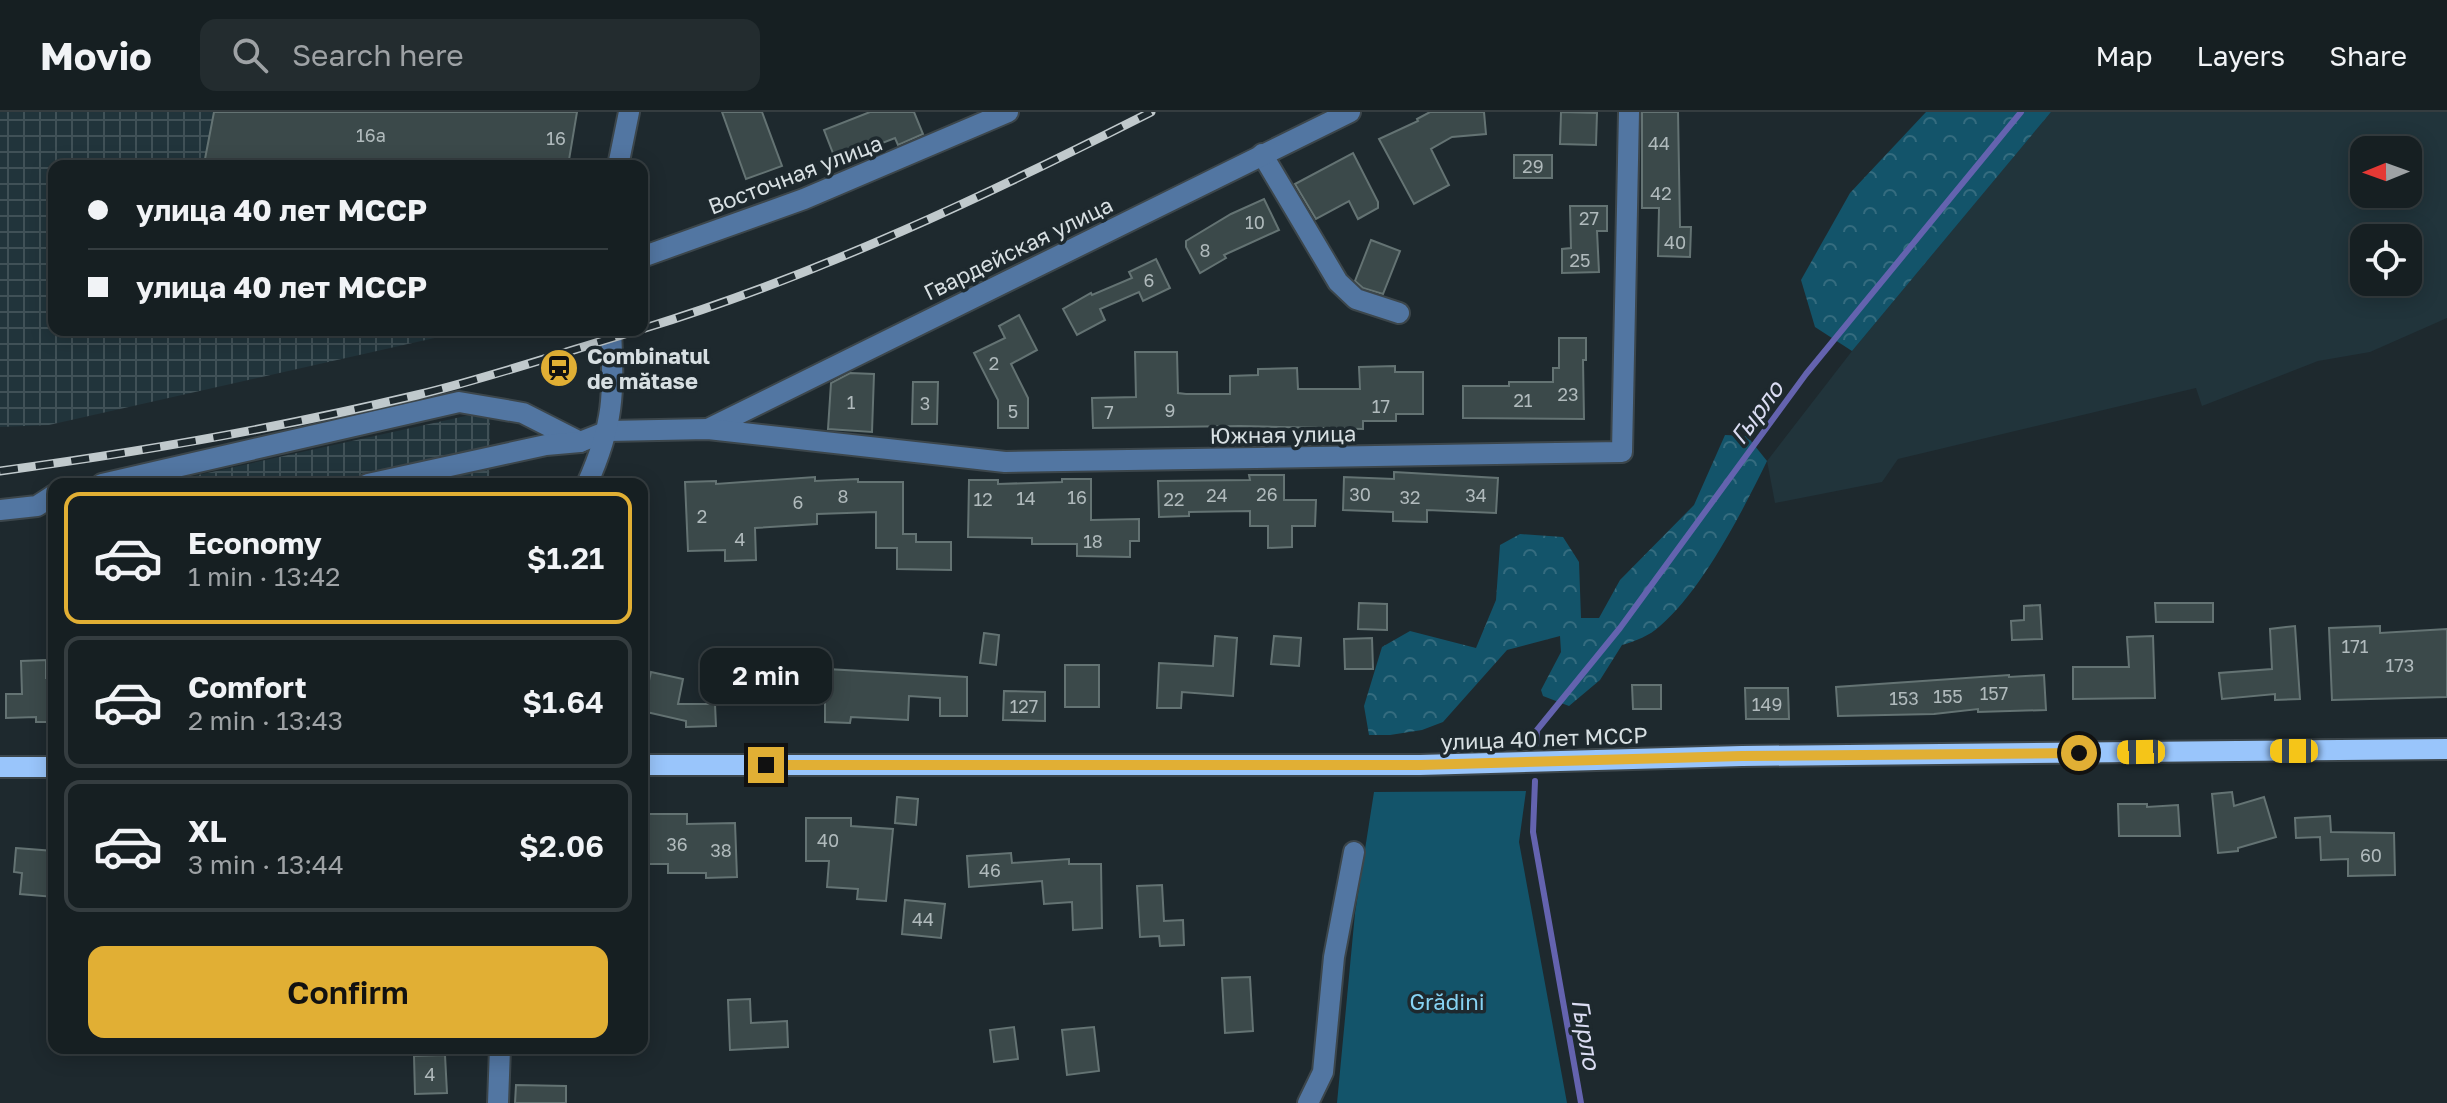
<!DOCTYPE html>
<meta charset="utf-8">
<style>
body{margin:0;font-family:"Golos Text",sans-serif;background:#232c2f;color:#f1f3f6;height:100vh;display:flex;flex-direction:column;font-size:30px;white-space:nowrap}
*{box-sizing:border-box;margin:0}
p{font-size:26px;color:#9ea2a5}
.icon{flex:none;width:44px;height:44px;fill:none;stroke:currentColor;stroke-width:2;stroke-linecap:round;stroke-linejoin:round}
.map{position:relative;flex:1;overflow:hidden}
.sheet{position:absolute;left:48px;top:366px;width:600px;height:576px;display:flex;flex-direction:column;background:#161f22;border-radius:16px;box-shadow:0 4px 20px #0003,0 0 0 2px #353d40}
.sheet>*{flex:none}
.guide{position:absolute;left:48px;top:48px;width:600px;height:176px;border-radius:16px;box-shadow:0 4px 20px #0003,0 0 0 2px #353d40;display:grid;align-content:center;height:176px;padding:0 40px;background:#161f22}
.needle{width:52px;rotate:269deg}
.buttons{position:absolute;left:2350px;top:24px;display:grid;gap:16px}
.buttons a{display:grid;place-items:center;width:72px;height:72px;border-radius:16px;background:#161f22;box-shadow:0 4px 20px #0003,0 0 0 2px #353d40;font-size:40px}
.end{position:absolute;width:36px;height:36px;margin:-18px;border:10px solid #e1af34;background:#111;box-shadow:0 0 0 4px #111}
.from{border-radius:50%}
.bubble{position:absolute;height:56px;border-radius:16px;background:#161f22;box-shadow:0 4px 20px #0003,0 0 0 2px #353d40;font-size:26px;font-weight:600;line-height:56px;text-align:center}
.car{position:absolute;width:24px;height:48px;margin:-24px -12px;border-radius:10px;box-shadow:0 0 6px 2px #0007;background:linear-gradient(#f5c518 24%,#345 0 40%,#f5c518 0 76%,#345 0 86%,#f5c518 0)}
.guide b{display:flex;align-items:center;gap:28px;height:76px;font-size:30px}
.guide b+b{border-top:2px solid #353d40}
.guide i{width:20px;height:20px;background:#f1f3f6}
ul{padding:14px 0 0;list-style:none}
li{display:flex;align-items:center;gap:24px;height:132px;margin:0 16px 12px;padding:0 24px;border:4px solid #353d40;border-radius:16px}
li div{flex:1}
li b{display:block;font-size:30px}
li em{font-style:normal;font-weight:600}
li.active{border-color:#e1af34}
li>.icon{width:72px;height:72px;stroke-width:1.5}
.primary-button{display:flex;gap:16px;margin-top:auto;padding:16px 40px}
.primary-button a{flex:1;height:92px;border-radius:16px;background:#e1af34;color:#111;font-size:32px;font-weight:600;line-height:92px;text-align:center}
header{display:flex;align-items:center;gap:48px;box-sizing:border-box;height:112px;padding:0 40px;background:#161f22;border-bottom:2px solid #353d40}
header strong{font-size:38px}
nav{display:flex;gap:44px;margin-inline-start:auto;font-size:28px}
.search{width:560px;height:72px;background:#232c2f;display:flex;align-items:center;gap:20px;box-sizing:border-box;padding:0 28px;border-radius:16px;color:#9ea2a5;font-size:30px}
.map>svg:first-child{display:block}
.built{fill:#21343b;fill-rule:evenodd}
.industrial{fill:url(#industrial-grid)}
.forest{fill:url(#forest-crowns)}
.garden{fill:#13546a}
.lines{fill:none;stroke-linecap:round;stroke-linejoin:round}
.stream{stroke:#6463af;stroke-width:6}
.building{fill:#3b494a;stroke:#647373;stroke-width:2}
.minor-casing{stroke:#3c464b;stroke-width:24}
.major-casing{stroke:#3c464b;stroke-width:24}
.minor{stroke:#5276a2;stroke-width:20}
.major{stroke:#99c5fb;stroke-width:20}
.rail-casing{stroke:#c0c9cc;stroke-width:9}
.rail{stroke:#1e292e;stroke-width:6;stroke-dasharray:18;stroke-linecap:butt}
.route{stroke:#e1af34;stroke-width:10}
.labels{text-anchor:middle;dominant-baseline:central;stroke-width:7;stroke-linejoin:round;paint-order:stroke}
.number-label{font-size:18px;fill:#b0babc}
.street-label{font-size:22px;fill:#d7dfe2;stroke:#1e292e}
.poi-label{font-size:22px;font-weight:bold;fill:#d7dfe2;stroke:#1e292e;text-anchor:start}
.park-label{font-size:22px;fill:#87d4f4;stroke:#1e292e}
.water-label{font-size:24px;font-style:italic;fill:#dadcf2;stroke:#1e292e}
</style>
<header>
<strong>Movio</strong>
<div class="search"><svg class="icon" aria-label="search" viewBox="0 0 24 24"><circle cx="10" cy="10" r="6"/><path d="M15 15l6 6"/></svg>Search here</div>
<nav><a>Map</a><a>Layers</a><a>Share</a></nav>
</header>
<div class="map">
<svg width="2447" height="991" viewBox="0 0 2447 991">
<defs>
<pattern id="industrial-grid" width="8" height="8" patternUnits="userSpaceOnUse" patternTransform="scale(2)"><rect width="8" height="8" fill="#21343b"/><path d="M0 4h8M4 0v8" fill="none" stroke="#405157"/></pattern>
<pattern id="forest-crowns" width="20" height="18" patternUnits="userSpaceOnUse" patternTransform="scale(2)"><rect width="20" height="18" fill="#13546a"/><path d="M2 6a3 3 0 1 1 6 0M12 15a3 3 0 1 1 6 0" fill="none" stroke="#356c7f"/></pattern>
</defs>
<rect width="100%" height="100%" fill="#1e292e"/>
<path class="built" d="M2051,0h396v206l-77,34 -52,9 -116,45 -6,-18 -298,71 -16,23 -107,21 -8,-42 85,-110zM2364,38h44v44h-44zM2364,126h44v44h-44z"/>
<g class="industrial">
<polygon points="0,0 539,0 529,54 54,54 54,218 470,218 49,313 0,315"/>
<polygon points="470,303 490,307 489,372 157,372"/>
</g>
<g class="forest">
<polygon points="1926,0 2051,0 1852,239 1815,215 1801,168 1850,81"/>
<path d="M1725,323l22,1 20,25c-25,51 -64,128 -107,165 -11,10 -24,15 -38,19l-22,35 -31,26 -26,-10 -2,-6 20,-38 -1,-16 -53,14 -64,72 -21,8 -32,5h-21l-5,-29 18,-59 28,-16 66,17 20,-48 4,-55 20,-11 43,3 16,25 2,56h18l21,-38 74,-75z"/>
</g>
<polygon class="garden" points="1526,679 1519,730 1567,991 1337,991 1355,801 1374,680"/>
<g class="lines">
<g class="stream">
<polyline points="1536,632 1537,618 1620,516 1806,262 2021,0"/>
<polyline points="1535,669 1533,720 1581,991"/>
</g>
</g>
<g class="building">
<polygon points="214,0 577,0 568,54 527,51 527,54 244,54 205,47"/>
<polygon points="722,0 762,0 782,54 746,67"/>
<polygon points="870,0 914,0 923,22 898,33 895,26 836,49 824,18"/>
<polygon points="1430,0 1484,0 1486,22 1452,25 1431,37 1449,73 1414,92 1379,27 1418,9 1417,7"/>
<polygon points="1561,0 1597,1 1596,33 1560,32"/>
<polygon points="1642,0 1678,0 1680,115 1691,115 1690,145 1658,144 1659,96 1642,96"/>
<polygon points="1353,41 1378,90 1378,96 1358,107 1349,89 1316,107 1295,72"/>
<rect x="1514" y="43" width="38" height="23"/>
<polygon points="1264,87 1279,118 1224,143 1226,146 1200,161 1186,135 1186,129 1231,102"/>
<polygon points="1570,94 1607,94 1607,119 1597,119 1599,160 1562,161 1562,137 1571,136"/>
<polygon points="1371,128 1400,139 1383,182 1363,176 1355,169"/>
<polygon points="1156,147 1170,176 1143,189 1139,180 1100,197 1105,208 1077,223 1063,197 1091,181 1092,183 1132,166 1129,160"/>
<polygon points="1019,203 1037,238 1011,252 1028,286 1028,316 998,316 998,288 974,241 1005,226 999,214"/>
<polygon points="1559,226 1586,226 1586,248 1583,248 1584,307 1463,306 1463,274 1509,274 1509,270 1553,270 1553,256 1559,256"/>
<polygon points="1135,240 1177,240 1178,281 1186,282 1230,282 1230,264 1258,263 1258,257 1297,256 1298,277 1360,277 1359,255 1395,254 1395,260 1423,260 1423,302 1396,302 1396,309 1363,309 1363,317 1240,314 1093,316 1092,286 1136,285"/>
<polygon points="850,261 874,262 872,320 828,317 831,271"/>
<polygon points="913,270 938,270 937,312 912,312"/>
<polygon points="1394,360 1498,366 1496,401 1427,398 1427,410 1393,409 1393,400 1343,398 1344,365 1394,367"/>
<polygon points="1249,363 1284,363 1284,388 1316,388 1315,414 1292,414 1292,435 1268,436 1268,414 1250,414 1250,399 1189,400 1189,404 1159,405 1158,369 1250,368"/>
<polygon points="815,365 815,369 858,367 858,370 903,370 903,422 916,422 916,430 951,430 951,458 897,457 897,436 876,436 876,400 817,402 817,412 755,416 756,448 725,449 725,438 688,439 685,370 716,369 716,372"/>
<polygon points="1062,367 1091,367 1091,408 1139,407 1139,429 1130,429 1130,445 1077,444 1077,432 1032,432 1032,426 968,425 969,368 998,368 998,372 1062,370"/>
<polygon points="1359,491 1387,492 1387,518 1358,517"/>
<polygon points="2155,491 2213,491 2213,510 2156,510"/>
<polygon points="2040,493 2042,527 2012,528 2011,509 2024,508 2024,494"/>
<polygon points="2295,514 2300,587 2275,588 2275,582 2222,587 2219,561 2272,557 2270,517"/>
<polygon points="2380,514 2380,521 2447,517 2447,585 2332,588 2329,516"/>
<polygon points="984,521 999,523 996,553 980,551"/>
<polygon points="1215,524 1237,526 1233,584 1182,580 1181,596 1157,596 1159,551 1213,554"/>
<polygon points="1274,524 1301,526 1299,554 1271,552"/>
<polygon points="2153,524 2155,586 2073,587 2073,555 2129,555 2127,525"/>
<polygon points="1372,526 1373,557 1345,557 1344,527"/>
<polygon points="783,544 811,545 810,556 967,565 967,604 940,604 940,586 909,584 908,608 851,605 850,611 825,610 825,590 781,588"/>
<polygon points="46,548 46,566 54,566 54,610 36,610 36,605 6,606 6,582 22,582 21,549"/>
<rect x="1065" y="553" width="34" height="42"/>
<polygon points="651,560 683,567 678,592 715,592 716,614 686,615 686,609 642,599"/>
<polygon points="2009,563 2009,565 2044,563 2046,598 1978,600 1978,597 1934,602 1838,604 1836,575"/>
<polygon points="1632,573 1661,573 1661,597 1633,597"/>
<polygon points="1745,576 1788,576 1789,607 1746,607"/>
<polygon points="1004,579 1045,580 1045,609 1003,608"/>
<polygon points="2232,680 2234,694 2264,685 2276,725 2238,736 2238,739 2218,741 2212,682"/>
<polygon points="897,685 918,687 916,713 895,711"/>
<polygon points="2118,692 2147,692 2147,695 2178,693 2180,724 2119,724"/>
<polygon points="642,702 687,702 687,712 735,711 737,765 706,766 706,761 668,761 668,752 642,752"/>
<polygon points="2330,704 2331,720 2394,721 2395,763 2348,764 2348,747 2321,748 2320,725 2296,726 2295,706"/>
<polygon points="806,706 851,706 851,714 893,717 886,789 857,787 858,777 827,775 829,749 806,749"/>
<polygon points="16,736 54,739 54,785 20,782 22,761 14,760"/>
<polygon points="1011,741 1012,751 1069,747 1069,752 1101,752 1102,816 1073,818 1072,790 1044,792 1042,769 969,775 967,744"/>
<polygon points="1162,773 1164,809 1183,808 1184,833 1160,834 1159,824 1140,825 1137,774"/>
<polygon points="905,788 945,792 941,826 902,822"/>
<polygon points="1250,865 1253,919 1225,921 1222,866"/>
<polygon points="750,887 751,911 787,909 788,935 730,938 728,888"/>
<polygon points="1014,915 1018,947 994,950 990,918"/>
<polygon points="1094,915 1099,959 1067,963 1062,918"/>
<polygon points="445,943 447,981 415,982 414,944"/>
<polygon points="516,973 566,974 566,991 515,991"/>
</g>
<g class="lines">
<g class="minor-casing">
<g id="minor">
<polyline points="1262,42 1338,170 1356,187 1399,201"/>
<polyline points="618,54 629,0"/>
<polyline points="642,145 804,87 1008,0"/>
<polyline points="708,317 1350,0"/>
<polyline points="102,372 459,290 523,301 580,330"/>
<polyline points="368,372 546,333 580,330 608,319 708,317 1005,350 1622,340 1629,0"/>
<path d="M587,372c27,-60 27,-90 24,-154"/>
<polyline points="0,398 37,394 54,383"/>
<polyline points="498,991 500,936"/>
<polyline points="1308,991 1323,960 1334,845 1354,740"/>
</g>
</g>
<g class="major-casing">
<g id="major">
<polyline points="642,653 1420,653 1742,644 2447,637"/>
<polyline points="0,655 54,655"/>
</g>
</g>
<use href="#minor" class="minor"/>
<use href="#major" class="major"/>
<g class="rail-casing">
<g id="rail">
<path d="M642,217c177,-54 345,-134 509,-217"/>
<path d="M0,359c140,-19 279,-43 417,-76 75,-18 148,-43 221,-65"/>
</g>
</g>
<use href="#rail" class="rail"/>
</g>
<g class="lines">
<polyline class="route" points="766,653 1420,653 1742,644 2079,641"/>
</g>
<defs>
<g id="station-disc" transform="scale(2)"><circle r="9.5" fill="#e1af34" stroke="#1e292e"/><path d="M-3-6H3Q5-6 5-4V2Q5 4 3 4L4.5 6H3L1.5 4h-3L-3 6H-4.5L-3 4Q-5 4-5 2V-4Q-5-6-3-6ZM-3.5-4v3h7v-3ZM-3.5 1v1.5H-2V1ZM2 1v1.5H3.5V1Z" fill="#111"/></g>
</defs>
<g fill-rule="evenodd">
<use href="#station-disc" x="559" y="256"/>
</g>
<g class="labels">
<g class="number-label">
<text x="371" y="23">16а</text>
<text x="556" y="26">16</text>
<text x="1659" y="31">44</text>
<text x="1533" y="54">29</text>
<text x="1661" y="81">42</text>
<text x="1589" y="106">27</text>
<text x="1255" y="110">10</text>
<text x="1675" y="130">40</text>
<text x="1205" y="138">8</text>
<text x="1580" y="148">25</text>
<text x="1149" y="168">6</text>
<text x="994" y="251">2</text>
<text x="1568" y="282">23</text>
<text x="1523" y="288">21</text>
<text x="851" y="290">1</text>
<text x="925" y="291">3</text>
<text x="1381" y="294">17</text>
<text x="1170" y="298">9</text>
<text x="1013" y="299">5</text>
<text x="1109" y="300">7</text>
<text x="1267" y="382">26</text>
<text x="1360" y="382">30</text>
<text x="1217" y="383">24</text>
<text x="1476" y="383">34</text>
<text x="843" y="384">8</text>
<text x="1077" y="385">16</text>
<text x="1410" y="385">32</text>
<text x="1026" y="386">14</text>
<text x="983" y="387">12</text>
<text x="1174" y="387">22</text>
<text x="798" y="390">6</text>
<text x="702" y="404">2</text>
<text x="740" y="427">4</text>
<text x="1093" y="429">18</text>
<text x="2355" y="534">171</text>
<text x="2400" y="553">173</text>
<text x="1994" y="581">157</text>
<text x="1948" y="584">155</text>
<text x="1904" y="586">153</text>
<text x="1767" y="592">149</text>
<text x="1024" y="594">127</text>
<text x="828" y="728">40</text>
<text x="677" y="732">36</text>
<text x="721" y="738">38</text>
<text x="2371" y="743">60</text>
<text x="990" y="758">46</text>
<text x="923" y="807">44</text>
<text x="430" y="962">4</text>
</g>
<g class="street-label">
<text transform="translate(795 62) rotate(-21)">Восточная улица</text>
<text transform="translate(1018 136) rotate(-26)">Гвардейская улица</text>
<text transform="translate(1283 322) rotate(-1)">Южная улица</text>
<text transform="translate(1544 626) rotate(-2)">улица 40 лет МССР</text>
</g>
<g class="poi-label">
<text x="587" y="243">Combinatul<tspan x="587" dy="25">de mătase</tspan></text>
</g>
<g class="park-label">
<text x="1447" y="889">Grădini</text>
</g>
<g class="water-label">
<text transform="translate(1756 300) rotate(-54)">Гырло</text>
<text transform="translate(1587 922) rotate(80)">Гырло</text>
</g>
</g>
</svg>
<div class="buttons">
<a><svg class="needle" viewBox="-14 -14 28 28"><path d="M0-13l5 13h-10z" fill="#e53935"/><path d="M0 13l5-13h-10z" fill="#9ea2a5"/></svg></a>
<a><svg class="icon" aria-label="locate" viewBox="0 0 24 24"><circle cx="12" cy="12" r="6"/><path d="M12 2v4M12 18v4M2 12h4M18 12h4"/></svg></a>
</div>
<i class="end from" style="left:2079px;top:641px"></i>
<i class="end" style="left:766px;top:653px"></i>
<div class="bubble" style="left:700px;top:536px;width:132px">2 min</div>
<i class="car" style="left:2294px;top:639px;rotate:270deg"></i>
<i class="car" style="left:2141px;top:640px;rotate:269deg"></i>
<div class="guide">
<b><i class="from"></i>улица 40 лет МССР</b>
<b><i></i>улица 40 лет МССР</b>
</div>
<section class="sheet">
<ul>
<li class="active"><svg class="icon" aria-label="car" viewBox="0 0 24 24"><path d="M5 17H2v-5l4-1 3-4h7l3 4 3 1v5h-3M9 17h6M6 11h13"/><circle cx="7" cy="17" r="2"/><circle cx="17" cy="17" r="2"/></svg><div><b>Economy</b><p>1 min · 13:42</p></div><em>$1.21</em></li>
<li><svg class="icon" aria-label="car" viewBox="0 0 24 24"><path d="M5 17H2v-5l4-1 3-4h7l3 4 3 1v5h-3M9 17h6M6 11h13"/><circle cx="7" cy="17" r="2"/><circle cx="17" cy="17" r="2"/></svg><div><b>Comfort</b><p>2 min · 13:43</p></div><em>$1.64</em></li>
<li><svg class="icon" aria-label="car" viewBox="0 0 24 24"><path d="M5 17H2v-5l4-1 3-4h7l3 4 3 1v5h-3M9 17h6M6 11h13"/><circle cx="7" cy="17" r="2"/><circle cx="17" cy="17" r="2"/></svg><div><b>XL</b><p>3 min · 13:44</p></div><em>$2.06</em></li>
</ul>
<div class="primary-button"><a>Confirm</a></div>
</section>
</div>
